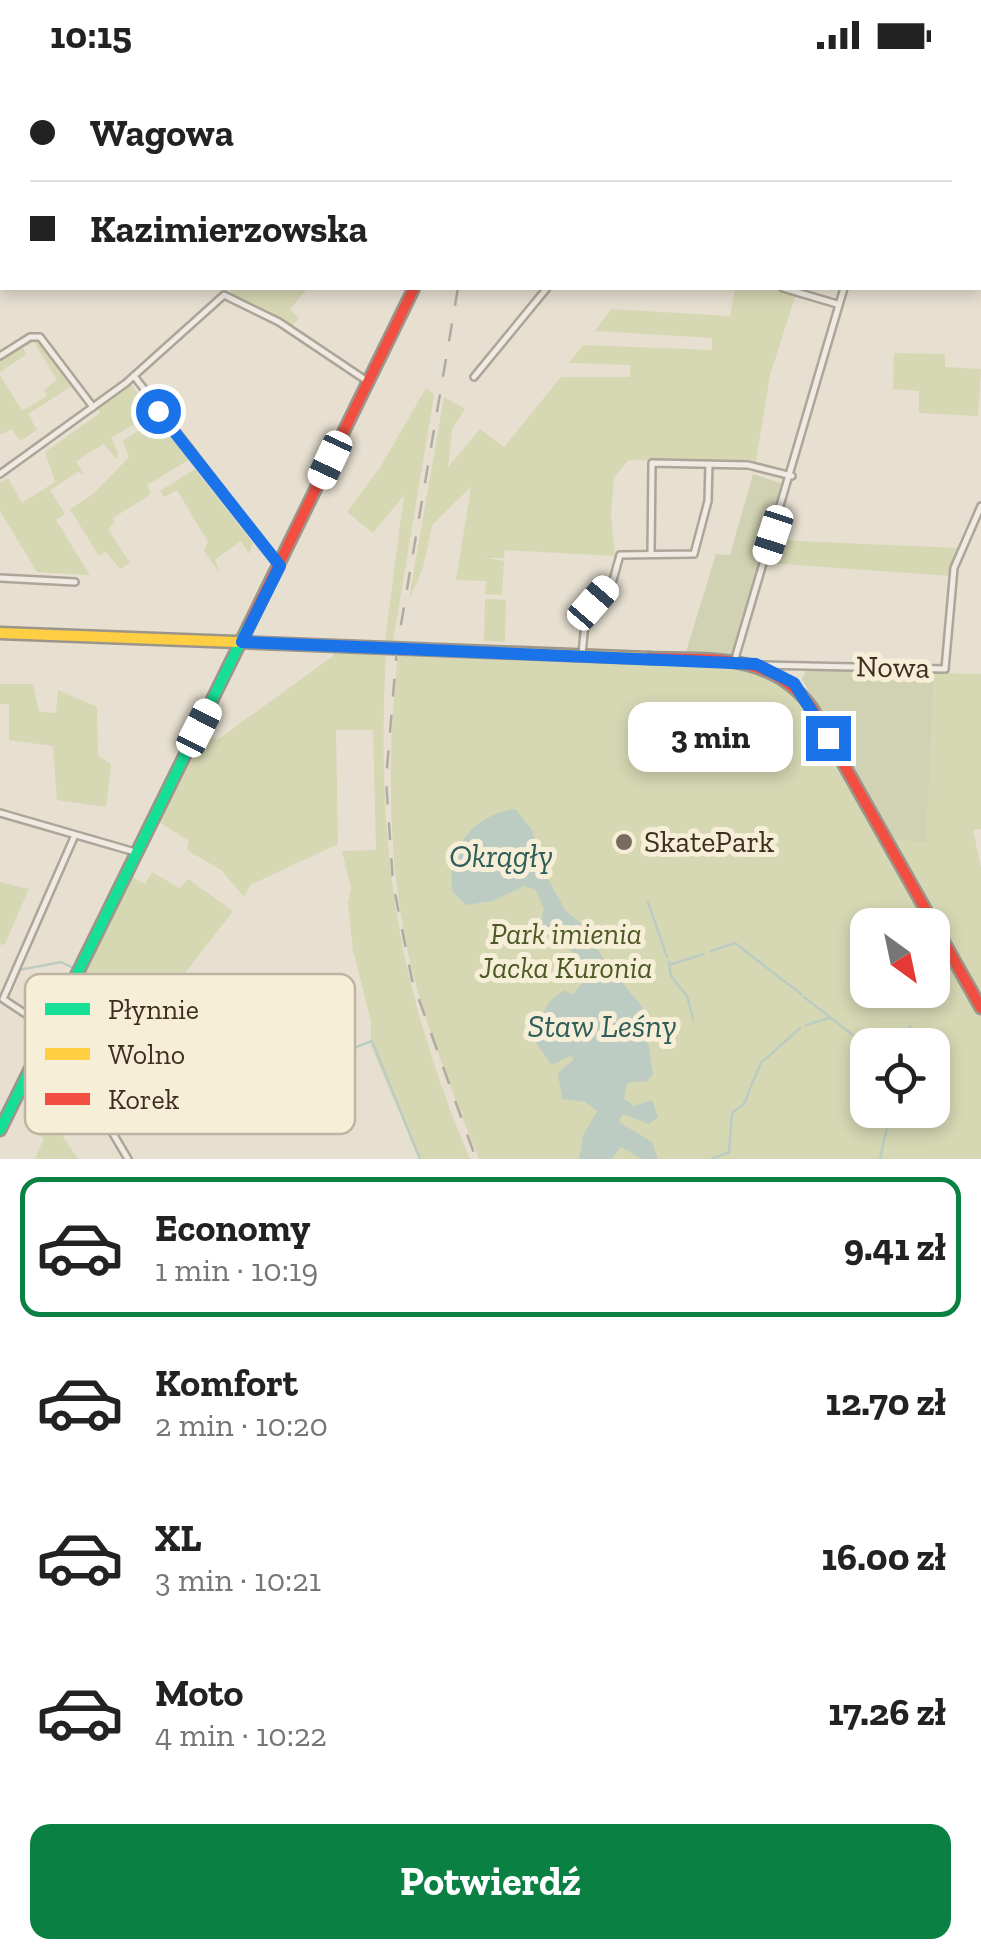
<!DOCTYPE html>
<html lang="pl">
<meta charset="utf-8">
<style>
body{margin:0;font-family:"Zilla Slab",serif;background:#f6f6f6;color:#222;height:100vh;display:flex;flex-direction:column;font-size:38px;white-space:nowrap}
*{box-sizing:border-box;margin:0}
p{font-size:32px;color:#767676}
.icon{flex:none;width:55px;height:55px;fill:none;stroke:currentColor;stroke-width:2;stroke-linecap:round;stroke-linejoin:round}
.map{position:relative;height:1089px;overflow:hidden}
.side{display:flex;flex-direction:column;background:#fff;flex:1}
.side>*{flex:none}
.guide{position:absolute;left:0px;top:0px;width:982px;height:220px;box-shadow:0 5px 15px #0003;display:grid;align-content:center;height:220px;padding:0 30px;background:#fff}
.needle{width:65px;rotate:147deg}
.fabs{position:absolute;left:850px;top:838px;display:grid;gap:20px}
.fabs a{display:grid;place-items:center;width:100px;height:100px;border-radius:20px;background:#fff;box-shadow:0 5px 15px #0003;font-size:50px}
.end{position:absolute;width:45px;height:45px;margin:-22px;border:12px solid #1a73e8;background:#fff;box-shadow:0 0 0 5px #fff}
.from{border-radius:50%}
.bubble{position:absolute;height:70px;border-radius:20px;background:#fff;box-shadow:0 5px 15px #0003;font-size:32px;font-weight:700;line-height:70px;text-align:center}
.car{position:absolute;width:30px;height:60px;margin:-30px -15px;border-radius:12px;box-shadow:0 0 8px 2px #0007;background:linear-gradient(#fff 24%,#345 0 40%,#fff 0 76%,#345 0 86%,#fff 0)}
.guide b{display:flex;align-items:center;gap:35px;height:95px;font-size:38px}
.guide b+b{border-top:2px solid #e0e0e0}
.guide i{width:25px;height:25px;background:#222}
ul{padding:18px 0 0;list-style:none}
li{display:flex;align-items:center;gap:30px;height:140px;margin:0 20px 15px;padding:0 10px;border:5px solid transparent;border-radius:20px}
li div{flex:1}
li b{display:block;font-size:38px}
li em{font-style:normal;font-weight:700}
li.active{border-color:#0b8043}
li>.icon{width:90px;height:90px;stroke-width:1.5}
.button{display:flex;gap:20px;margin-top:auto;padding:20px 30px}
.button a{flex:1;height:115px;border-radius:20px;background:#0b8043;color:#fff;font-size:40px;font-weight:700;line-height:115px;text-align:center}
.status{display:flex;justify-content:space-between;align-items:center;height:70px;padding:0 50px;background:#fff;direction:ltr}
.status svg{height:28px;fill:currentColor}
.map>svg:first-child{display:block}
.green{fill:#d6d7b3;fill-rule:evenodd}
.cemetery{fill:#d1d1b3}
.water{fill:#bcccc2}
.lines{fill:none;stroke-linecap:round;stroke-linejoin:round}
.stream{stroke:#bcccc2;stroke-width:2.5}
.street-casing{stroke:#ada599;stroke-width:10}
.fast-casing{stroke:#9c958a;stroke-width:15}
.slow-casing{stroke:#9c958a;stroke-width:15}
.jam-casing{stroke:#9c958a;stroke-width:15}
.street{stroke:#efebe3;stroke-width:5}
.fast{stroke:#16e098;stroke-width:10}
.slow{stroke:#ffcf43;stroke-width:10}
.jam{stroke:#f24e42;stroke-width:10}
.rail{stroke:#afaaa2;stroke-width:2.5;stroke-dasharray:18 18;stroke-linecap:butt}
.route{stroke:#1a73e8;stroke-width:12}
.poi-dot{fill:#786c5e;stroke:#f7eed8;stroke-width:4}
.labels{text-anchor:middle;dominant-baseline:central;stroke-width:10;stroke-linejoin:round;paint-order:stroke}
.street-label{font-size:30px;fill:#3d2e20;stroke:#f7eed8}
.poi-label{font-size:30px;fill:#3d2e20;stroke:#f7eed8;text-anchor:start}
.park-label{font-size:30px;font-style:italic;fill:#4d5a26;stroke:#f7eed8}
.water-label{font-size:32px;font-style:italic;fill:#2f5d5a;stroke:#f7eed8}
.key{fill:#f7eed8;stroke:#bfb4a1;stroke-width:2.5}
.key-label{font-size:28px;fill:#3d2e20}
</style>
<div class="status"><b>10:15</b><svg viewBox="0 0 49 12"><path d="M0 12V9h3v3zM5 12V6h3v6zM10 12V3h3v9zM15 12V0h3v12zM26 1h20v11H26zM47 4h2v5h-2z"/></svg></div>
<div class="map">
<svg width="981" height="1089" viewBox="0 0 981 1089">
<rect width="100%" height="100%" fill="#e7e0d1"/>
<g class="green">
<polygon points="0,0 162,0 2,2 2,103"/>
<polygon points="233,218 308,218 290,239 299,248 291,257 229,225"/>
<polygon points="735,218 774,218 796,224 770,305 756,392 629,390 614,407 611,445 615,486 505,480 504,488 487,488 504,491 502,525 485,524 486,511 456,510 471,417 432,455 423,498 409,529 444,327 465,339 452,359 448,397 480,359 504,377 561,307 630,307 630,295 569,293 583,275 712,280 712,268 595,261 611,239 730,246"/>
<polygon points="37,266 72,316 28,344 37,360 20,371 12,359 0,365 0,305 22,341 47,326 44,320 57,310 34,272 23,278 26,285 0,302 0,290"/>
<polygon points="894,283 945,284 945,297 981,299 978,346 919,343 919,321 893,319"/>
<polygon points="130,313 153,343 111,368 118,382 116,389 104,374 76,391 84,404 78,402 50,420 65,444 56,450 90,505 37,502 0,441 0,413 8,408 22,433 55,412 45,382 100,343 97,337"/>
<polygon points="426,318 434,325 393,572 385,571 404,425 373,463 347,442 381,396"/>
<polygon points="157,344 192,388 147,415 151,424 113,448 115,453 108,459 130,493 120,499 106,482 99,486 70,439 93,424 129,387 123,371 157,349"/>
<polygon points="195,399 253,473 249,484 241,471 215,490 220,504 204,481 208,472 177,420 164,427 160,421"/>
<polygon points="775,470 958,478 951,506 767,493"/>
<polygon points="485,529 506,530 505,572 484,571"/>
<path d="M334,579l52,5c-10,188 10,330 84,505h-51l-48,-113v-24l-18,-72 -5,-47 3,-15 -9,-37 34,-1 -3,-120h-37l2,114 -88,41 -6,12 -23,-27 -34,-20 2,-9 -33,-21 45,-90 16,10 116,-84z"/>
<path d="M398,586l346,12 21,3 34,22 131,232h-62v65h64l1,-61 48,86v144h-502c-24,-60 -48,-119 -65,-181 -27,-102 -28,-218 -16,-322zM868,975h64v65h-64z"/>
<polygon points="934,603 981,604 981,759 973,760 981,798 981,931 800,611 894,769 926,771"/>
<polygon points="0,614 33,614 39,642 56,643 58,620 97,637 98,685 111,695 106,737 57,730 53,676 9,670 9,634 0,634"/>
<polygon points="152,802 180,818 188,809 233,841 148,951 231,1025 228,1033 197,1053 165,1024 192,999 181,989 151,1014 110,982 81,1013 51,963 59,956 129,805 145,814"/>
<polygon points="0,812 29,819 5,874 0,875"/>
<polygon points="43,1037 78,1089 35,1089 44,1068 29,1061"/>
</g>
<g class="cemetery">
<polygon points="753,404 786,415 733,582 729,587 685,585 716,484 730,485"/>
<polygon points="807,598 934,603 926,772 894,769 802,609"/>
</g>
<path class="water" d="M515,739l17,21 11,40 22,40 17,14 24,39 37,45 10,66 -6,7 -20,2 -3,16 10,7 18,-6 6,17 -9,7 -26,-10 -4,8 33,20 6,17h-16l-21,-12 -10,12h-32l4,-23 14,-25 -12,-9 -23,-3 -4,-26 16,-14 -4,-3 -18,9 -23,-32 22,-33 14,-10 7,5 14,-16c-7,-28 -24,-37 -48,-48l6,-22 -9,-20 -11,-3 -31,15 -27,4 -13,-13c-9,-41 20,-77 62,-83z"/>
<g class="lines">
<g class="stream">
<polyline points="762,2 764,0"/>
<polyline points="980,79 981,79"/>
<polyline points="648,832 667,887"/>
<polyline points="711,881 735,873 801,924"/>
<polyline points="669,892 671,906 687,926 693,949"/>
<polyline points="672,894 704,884"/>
<polyline points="19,900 61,892 75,899"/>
<polyline points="83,903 220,1016 244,1043 257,1043 335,985 372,971 420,1089"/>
<polyline points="804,927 868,977"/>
<polyline points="806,955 829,948"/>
<polyline points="906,975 910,956"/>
<polyline points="751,1016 761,993 800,958"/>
<polyline points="712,1089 729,1082 732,1043 744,1034 750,1019"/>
<polyline points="880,1089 891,1040"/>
</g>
<g class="street-casing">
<g id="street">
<polyline points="486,2 487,0"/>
<polyline points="686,2 688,0"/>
<polyline points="980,142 981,142"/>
<polyline points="783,218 837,234"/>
<polyline points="0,286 30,267 40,267 93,337"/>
<polyline points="134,306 278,494"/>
<polyline points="474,307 547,218"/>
<polyline points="0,404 126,313 224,225 279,252 367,311"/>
<polyline points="651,484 652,393 748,395 792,406"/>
<polyline points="0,508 75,512"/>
<polyline points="582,584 586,543 613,510 620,485 694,484 708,431 709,394"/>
<polyline points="734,592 844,218"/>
<polyline points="761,595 945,599 954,498 981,436"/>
<polyline points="0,743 135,782"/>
<polyline points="75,765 3,929 53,962 128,1089"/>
</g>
</g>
<g class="fast-casing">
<g id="fast">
<polyline points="524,2 525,0"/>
<polyline points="0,1060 249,555"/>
</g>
</g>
<g class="slow-casing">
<polyline id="slow" points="0,563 649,588"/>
</g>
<g class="jam-casing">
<g id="jam">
<polyline points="249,555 414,218"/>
<path d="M649,588c61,2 123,-6 163,50l169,300"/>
</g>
</g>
<use href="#street" class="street"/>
<use href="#fast" class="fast"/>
<use href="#slow" class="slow"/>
<use href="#jam" class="jam"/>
<g class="rail">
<polyline points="495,2 496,0"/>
<polyline points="458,218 397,578 386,710 393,813 412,910 476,1089"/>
</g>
</g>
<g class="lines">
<polyline class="route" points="158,341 280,496 242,572 756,594 794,613 828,668"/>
</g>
<circle class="poi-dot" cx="624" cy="772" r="10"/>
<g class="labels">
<g class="street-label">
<text transform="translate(893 597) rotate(1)">Nowa</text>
</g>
<g class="poi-label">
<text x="644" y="772">SkatePark</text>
</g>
<g class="park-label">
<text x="566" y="864">Park imienia<tspan x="566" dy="34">Jacka Kuronia</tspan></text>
</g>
<g class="water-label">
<text x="501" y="786">Okrągły</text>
<text x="602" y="956">Staw Leśny</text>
</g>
</g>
<rect x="25" y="904" width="330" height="160" rx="15" class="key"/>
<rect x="45" y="933" width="45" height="12" fill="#16e098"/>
<rect x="45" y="978" width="45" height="12" fill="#ffcf43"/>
<rect x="45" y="1023" width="45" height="12" fill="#f24e42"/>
<g class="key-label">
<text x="108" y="949">Płynnie</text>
<text x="108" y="994">Wolno</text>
<text x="108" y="1039">Korek</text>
</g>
</svg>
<div class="fabs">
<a><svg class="needle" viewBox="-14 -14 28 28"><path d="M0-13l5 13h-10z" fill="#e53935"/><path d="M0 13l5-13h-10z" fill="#767676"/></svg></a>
<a><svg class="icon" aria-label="locate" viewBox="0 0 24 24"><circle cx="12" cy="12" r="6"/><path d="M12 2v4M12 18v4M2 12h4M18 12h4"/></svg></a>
</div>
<i class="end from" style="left:158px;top:341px"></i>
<i class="end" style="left:828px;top:668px"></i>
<div class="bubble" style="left:628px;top:632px;width:165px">3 min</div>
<i class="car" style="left:330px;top:390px;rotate:205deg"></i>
<i class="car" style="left:773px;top:465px;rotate:198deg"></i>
<i class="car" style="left:593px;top:533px;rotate:41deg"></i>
<i class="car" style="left:199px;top:658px;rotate:27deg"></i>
<div class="guide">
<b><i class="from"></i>Wagowa</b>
<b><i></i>Kazimierzowska</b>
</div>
</div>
<section class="side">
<ul>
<li class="active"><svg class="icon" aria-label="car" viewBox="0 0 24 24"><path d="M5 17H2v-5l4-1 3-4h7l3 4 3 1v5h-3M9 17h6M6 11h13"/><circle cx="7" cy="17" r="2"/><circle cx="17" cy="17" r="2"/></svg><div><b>Economy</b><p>1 min · 10:19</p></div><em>9.41 zł</em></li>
<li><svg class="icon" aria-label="car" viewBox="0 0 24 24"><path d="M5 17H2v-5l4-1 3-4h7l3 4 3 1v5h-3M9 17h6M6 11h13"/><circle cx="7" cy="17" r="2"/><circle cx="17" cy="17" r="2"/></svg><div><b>Komfort</b><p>2 min · 10:20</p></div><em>12.70 zł</em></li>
<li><svg class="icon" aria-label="car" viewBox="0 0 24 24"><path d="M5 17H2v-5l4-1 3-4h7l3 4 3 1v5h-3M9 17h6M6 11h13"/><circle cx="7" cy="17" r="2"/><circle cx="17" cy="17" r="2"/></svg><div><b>XL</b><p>3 min · 10:21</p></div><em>16.00 zł</em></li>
<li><svg class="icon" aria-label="car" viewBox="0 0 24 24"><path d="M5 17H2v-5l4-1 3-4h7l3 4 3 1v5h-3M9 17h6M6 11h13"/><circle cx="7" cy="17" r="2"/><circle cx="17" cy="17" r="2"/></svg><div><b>Moto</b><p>4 min · 10:22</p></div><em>17.26 zł</em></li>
</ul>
<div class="button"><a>Potwierdź</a></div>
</section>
